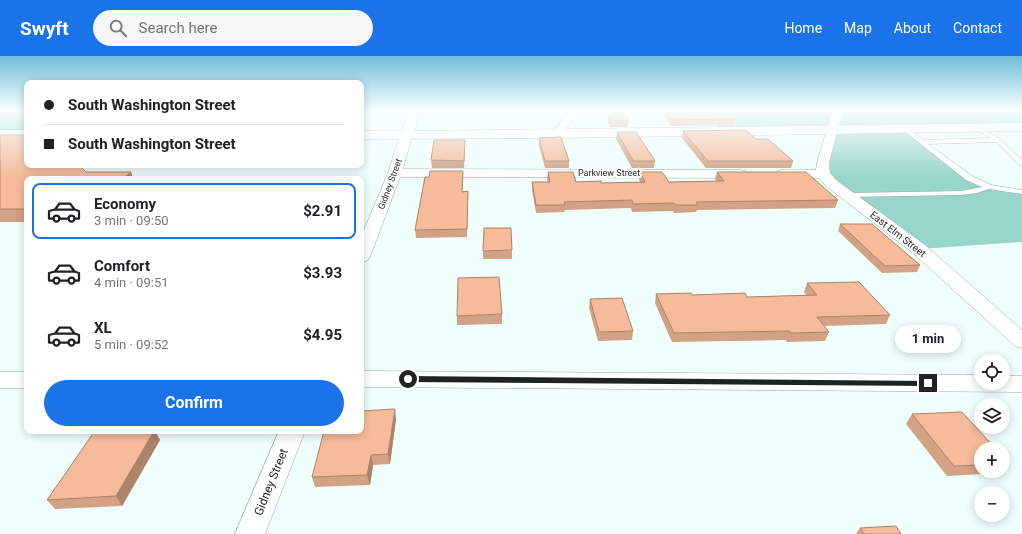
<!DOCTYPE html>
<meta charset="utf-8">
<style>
body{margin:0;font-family:Roboto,sans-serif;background:#f6f6f6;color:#202124;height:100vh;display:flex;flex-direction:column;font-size:15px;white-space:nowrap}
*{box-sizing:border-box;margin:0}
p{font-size:13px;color:#757577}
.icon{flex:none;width:22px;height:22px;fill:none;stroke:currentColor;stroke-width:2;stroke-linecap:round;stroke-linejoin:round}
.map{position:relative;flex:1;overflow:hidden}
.panel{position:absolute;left:24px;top:120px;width:340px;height:258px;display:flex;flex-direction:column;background:#fff;border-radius:8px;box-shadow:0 2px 10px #0003}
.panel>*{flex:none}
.guide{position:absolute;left:24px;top:24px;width:340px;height:88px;border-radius:8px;box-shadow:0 2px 10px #0003;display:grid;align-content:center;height:88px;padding:0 20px;background:#fff}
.buttons{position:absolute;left:974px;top:298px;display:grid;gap:8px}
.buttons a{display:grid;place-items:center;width:36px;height:36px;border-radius:50%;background:#fff;box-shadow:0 2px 10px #0003;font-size:20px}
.end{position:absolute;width:18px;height:18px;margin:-9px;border:5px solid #1e2423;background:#fff;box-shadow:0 0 0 2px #fff}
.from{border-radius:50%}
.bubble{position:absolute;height:28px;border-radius:14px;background:#fff;box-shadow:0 2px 10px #0003;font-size:13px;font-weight:700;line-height:28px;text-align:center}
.guide b{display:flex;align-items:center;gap:14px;height:38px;font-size:15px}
.guide b+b{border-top:1px solid #e0e0e0}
.guide i{width:10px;height:10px;background:#202124}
ul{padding:7px 0 0;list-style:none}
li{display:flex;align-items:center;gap:12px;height:56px;margin:0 8px 6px;padding:0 12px;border:2px solid transparent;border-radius:8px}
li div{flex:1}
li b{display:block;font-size:15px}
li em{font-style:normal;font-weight:700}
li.on{border-color:#1a73e8}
li>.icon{width:36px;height:36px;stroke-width:1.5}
.primary-button{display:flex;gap:8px;margin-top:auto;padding:8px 20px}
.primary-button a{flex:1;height:46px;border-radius:24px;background:#1a73e8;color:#fff;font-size:16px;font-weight:700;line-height:46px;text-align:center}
header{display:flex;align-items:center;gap:24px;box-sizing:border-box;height:56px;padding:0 20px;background:#1a73e8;color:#fff}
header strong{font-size:19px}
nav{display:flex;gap:22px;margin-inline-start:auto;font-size:14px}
.search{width:280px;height:36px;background:#f6f6f6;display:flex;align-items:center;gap:10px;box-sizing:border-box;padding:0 14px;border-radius:22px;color:#757577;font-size:15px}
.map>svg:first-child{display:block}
.green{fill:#98d6cc}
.forest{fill:#73ded0}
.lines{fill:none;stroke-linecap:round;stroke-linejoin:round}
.lane-casing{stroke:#98a6a4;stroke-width:1}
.street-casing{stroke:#98a6a4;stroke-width:1}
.secondary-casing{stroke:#98a6a4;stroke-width:1}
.lane{fill:#fff;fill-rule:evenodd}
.street{fill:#fff;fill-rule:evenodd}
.secondary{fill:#fff;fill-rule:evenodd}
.wall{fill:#d3a184}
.shaded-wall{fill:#ac836c}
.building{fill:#f5bb9a;stroke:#ac836c}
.route{fill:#1e2423}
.labels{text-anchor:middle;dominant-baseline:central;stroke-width:4;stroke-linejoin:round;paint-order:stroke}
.far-street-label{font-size:9px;fill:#1e2423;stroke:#fff}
.street-label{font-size:10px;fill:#1e2423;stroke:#fff}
.near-street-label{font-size:12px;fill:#1e2423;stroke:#fff}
</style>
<header>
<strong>Swyft</strong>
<div class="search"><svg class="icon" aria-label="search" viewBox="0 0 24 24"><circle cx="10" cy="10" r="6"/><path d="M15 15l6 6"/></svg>Search here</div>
<nav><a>Home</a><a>Map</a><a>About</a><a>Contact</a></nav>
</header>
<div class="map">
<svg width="1022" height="478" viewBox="0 0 1022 478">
<rect width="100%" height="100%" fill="#effffc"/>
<g class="green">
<rect x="0" y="54" width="27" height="24"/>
<polygon points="741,54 971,54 1017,71 905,72 976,126 1022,136 1022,186 919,193 823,118 833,74 714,76 727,55 733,56"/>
</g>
<polygon class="forest" points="971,54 1022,54 1022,71 1017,71"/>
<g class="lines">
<g class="lane-casing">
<polygon id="lane" points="976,69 1000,83 1022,104 1022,110 1020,109 996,86 928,88 972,120 991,129 1022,134 1022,138 989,133 977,137 961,139 847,141 843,139 847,137 961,135 982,131 966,124 901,72 906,71 924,84 991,82 974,72 974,70"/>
</g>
<g class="street-casing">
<g id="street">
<polygon points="570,54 580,54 561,80 553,80 551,78"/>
<polygon points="833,54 843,54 829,107 830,117 836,124 925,189 1022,274 1022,292 1015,290 913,197 826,130 819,122 777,121 775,118 777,115 782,114 816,114 817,107"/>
<polygon points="406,76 410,77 412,79 403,113 741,114 746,115 748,118 746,121 741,122 400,121 370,201 367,205 361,206 361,181 388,117 400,79 402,77"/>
<polygon points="361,315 981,319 981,327 1003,327 1003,320 1022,320 1022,336 361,331"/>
<rect x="0" y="316" width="27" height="16"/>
<polygon points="279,375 305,375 265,478 235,478"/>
</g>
</g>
<g class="secondary-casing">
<g id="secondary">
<polygon points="410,54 422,54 414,75 1022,67 1022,75 557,82 361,83 361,75 401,75"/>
<rect x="0" y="74" width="27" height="8"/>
</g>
</g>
<use href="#lane" class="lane"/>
<use href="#street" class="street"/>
<use href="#secondary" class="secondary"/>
</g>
<g class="wall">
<polygon points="659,54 724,54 734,63 733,69 672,70"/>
<polygon points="608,61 629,64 628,71 610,71 608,67"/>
<polygon points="683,75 756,83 793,105 791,112 706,112 682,82"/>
<polygon points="617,76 655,105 654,112 632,112 616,83"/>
<polygon points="0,79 86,116 131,116 133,123 27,123 27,166 0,166"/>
<polygon points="539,82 569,105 569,112 545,112 539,89"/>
<polygon points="465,90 464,112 432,112 431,104"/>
<polygon points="548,116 576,126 601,127 640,126 639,123 640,116 669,126 717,125 715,123 717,116 838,144 835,152 697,154 696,156 674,157 673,155 632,156 631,152 565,154 564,156 536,157 532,134 532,126 548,126 547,123"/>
<polygon points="463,123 462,136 468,135 467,181 416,182 415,174"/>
<polygon points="840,168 920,209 917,216 882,217 838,175"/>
<polygon points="512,194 512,203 483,203 483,195"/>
<polygon points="807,227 890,259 886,268 824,270 829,276 825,285 787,286 786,284 672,286 655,247 656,238 747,241 806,239 804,236"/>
<polygon points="590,243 633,275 632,284 598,285 589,252"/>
<polygon points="502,258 502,268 457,269 457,260"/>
<polygon points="912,358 981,393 981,415 1003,415 1001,417 947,420 906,368"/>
<polygon points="396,363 390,408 373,409 370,429 315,431 312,421"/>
<polygon points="127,375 155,375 160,384 122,450 55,453 47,444"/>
<polygon points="1003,401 1009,407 1003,415"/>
<polygon points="860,472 901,478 856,478"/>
</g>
<g class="shaded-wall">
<polygon points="131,116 133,123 122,123"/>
<polygon points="395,353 396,363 390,408 388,398"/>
<polygon points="154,375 155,375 160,384 122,450 116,440"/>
<polygon points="371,399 373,409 370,429 367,419"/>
</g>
<g class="building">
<polygon points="620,54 622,54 629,64 610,65 608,61"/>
<polygon points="665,54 724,54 734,63 673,64"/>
<polygon points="746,74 756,83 768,83 793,105 708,105 683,75"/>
<polygon points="617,76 636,76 655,105 633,105"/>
<polygon points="0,79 27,79 27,109 79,109 86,116 131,116 122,123 27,123 27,153 0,153"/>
<polygon points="561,81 569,105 545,105 539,82"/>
<polygon points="434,84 465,84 464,105 431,104"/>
<polygon points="430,115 463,115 462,136 468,135 467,173 415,174 425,121 429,121"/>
<polygon points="548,116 573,116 576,126 601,125 601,127 645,126 640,116 662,116 669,126 724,125 717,116 806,116 838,144 696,146 698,149 676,149 674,147 633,148 632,144 564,146 565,149 536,149 532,126 550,126"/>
<polygon points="840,168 872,168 920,209 885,210"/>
<polygon points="484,172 511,172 512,194 483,195"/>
<polygon points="499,221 502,258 457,260 458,222"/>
<polygon points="859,226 890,259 817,261 829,276 791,277 789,275 674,277 656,238 691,237 692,239 745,237 747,241 817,239 807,227"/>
<polygon points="622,242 633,275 599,276 590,243"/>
<polygon points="395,353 388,398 371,399 367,419 312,421 324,375 361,375 361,355"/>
<polygon points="962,356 996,393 981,393 981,409 954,410 912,358"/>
<polygon points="127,375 154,375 116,440 47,444 94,376"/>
<polygon points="1003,401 1009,407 1003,408"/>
<polygon points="896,470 901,478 864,478 860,472"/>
</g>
<linearGradient id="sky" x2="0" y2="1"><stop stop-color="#71bdd7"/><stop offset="0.45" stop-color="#f8fffe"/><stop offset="1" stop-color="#f8fffe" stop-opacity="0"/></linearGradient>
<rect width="1022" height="121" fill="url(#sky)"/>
<polygon class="route" points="408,320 928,325 932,327 928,330 408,326 404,323"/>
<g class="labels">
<g class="far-street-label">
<text x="609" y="117">Parkview Street</text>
<text transform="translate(390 128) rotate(-70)">Gidney Street</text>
</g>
<g class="street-label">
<text transform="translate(898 178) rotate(38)">East Elm Street</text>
</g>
<g class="near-street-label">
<text transform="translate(271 426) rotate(-68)">Gidney Street</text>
</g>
</g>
</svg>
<div class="buttons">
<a><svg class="icon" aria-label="locate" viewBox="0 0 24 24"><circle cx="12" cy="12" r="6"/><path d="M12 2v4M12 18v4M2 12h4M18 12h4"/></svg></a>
<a><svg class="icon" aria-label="layers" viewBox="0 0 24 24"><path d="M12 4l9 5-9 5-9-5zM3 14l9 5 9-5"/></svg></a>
<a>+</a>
<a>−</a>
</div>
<i class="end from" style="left:408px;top:323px"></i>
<i class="end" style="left:928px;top:327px"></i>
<div class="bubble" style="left:895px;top:269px;width:66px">1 min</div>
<div class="guide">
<b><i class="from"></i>South Washington Street</b>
<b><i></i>South Washington Street</b>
</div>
<section class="panel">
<ul>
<li class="on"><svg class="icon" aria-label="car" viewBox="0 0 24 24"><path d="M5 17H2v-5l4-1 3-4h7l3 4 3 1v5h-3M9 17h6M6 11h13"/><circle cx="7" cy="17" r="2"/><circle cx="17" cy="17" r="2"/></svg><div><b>Economy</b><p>3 min · 09:50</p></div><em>$2.91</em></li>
<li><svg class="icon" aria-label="car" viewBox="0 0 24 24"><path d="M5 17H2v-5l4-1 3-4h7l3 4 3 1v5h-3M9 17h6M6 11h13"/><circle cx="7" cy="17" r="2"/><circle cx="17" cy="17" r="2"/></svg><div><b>Comfort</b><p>4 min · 09:51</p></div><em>$3.93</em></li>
<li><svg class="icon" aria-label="car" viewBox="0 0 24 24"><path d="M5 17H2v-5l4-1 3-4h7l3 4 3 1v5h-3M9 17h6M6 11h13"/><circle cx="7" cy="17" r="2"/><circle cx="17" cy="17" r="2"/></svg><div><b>XL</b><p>5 min · 09:52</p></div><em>$4.95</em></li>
</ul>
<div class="primary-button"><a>Confirm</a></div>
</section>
</div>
